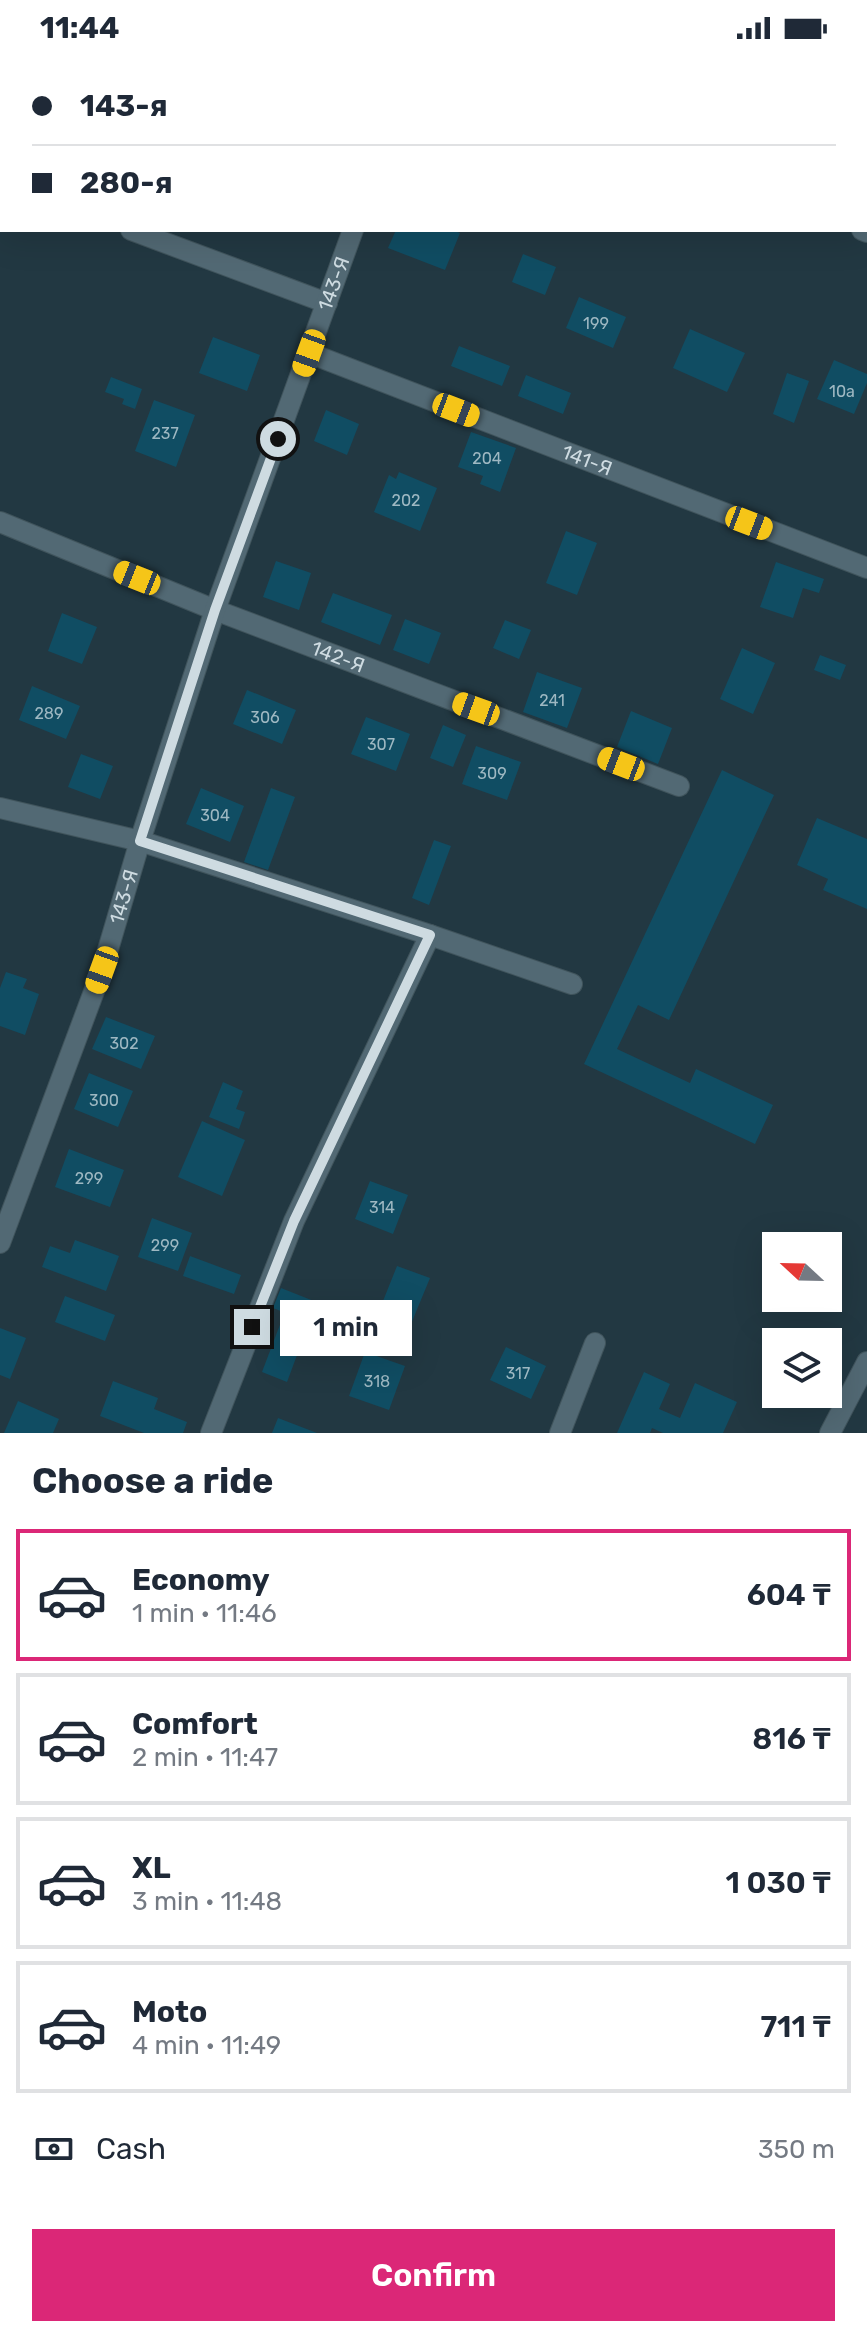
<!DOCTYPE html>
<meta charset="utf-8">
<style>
body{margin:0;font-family:Rubik,sans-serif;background:#f6f6f7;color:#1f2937;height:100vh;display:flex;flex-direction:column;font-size:30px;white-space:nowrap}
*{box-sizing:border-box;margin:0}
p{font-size:26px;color:#747a83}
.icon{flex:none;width:44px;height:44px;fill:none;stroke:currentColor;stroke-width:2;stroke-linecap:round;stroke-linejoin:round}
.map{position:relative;height:1377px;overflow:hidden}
.drawer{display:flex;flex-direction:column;background:#fff;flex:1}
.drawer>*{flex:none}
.hud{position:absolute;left:0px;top:0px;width:868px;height:176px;box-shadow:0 8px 32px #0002;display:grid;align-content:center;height:176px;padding:0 32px;background:#fff}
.needle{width:52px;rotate:292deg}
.buttons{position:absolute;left:762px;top:1176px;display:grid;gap:16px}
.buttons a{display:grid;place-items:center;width:80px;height:80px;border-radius:0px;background:#fff;box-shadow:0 8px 32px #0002;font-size:40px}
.end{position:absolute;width:36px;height:36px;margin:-18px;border:10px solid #cedbe1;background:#111;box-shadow:0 0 0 4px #111}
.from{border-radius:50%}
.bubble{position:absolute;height:56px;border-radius:0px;background:#fff;box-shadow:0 8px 32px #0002;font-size:26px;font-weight:600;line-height:56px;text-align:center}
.car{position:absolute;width:24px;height:48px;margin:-24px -12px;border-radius:10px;box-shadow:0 0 6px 2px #0007;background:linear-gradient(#f5c518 24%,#345 0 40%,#f5c518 0 76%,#345 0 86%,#f5c518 0)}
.hud b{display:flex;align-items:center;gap:28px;height:76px;font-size:30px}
.hud b+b{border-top:2px solid #e0e1e3}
.hud i{width:20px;height:20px;background:#1f2937}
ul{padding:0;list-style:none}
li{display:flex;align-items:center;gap:24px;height:132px;margin:0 16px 12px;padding:0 16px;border:4px solid #e0e1e3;border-radius:0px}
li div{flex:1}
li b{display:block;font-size:30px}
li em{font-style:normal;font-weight:600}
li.current{border-color:#db2777}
li>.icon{width:72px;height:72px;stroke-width:1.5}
h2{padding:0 32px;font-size:36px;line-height:96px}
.pay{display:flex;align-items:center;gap:20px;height:88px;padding:0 32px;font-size:30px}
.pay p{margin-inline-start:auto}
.button{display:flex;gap:16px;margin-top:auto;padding:16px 32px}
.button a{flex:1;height:92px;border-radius:0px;background:#db2777;color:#fff;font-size:32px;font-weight:600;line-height:92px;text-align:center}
.status{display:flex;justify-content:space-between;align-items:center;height:56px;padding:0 40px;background:#fff;direction:ltr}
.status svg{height:22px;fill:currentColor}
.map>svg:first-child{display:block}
.building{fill:#104d63}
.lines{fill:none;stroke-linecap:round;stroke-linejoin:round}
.street-casing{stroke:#40545c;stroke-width:22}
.secondary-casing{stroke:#40545c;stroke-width:22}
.street{stroke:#526974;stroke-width:20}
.secondary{stroke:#526974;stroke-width:20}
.route{stroke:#cedbe1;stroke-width:10}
.labels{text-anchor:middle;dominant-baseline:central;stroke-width:8;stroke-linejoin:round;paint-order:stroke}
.number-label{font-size:16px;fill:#9eb8c2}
.street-label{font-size:20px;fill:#cedbe1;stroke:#141e22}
</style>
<div class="status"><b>11:44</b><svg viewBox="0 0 49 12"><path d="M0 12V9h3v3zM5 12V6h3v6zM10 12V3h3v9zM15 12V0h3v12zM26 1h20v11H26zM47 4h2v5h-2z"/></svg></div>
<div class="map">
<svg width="867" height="1377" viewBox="0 0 867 1377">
<rect width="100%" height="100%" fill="#223842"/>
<g class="building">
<polygon points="396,174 452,174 460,177 445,214 388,192"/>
<polygon points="523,198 556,211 545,239 512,226"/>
<polygon points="579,241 626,261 613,292 566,272"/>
<polygon points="690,273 745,297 727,336 673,312"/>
<polygon points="213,281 260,299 247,335 199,317"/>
<polygon points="459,290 510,310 502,330 451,310"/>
<polygon points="834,304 867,318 867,327 854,358 817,343"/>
<polygon points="787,317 809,325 794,367 773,358"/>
<polygon points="526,319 571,337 563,358 518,340"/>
<polygon points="111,321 142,333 135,353 122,348 124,343 105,336"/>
<polygon points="154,344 195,359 176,411 135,395"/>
<polygon points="326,354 359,368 347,399 314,385"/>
<polygon points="471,376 516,392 500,436 480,428 483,420 458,411"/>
<polygon points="399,416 437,432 420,475 374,456 389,419 396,423"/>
<polygon points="566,475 597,487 577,539 546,527"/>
<polygon points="276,505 311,517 299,554 263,541"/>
<polygon points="776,506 824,523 819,537 803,532 793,562 760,551"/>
<polygon points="333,537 392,559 380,589 321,566"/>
<polygon points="62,557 97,571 82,608 48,595"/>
<polygon points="405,563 441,577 429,608 393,594"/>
<polygon points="505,564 531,574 519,603 493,592"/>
<polygon points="742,592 775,607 753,658 720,643"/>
<polygon points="820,599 846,609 840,624 814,614"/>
<polygon points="537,616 582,632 567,672 523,656"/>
<polygon points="32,630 80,650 66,683 19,664"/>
<polygon points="247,634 296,654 282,688 233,668"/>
<polygon points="631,655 672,672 658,708 617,691"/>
<polygon points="366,661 410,678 396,715 351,698"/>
<polygon points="443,669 466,679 453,711 430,702"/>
<polygon points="476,690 521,706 507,744 462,728"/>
<polygon points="81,698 113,710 100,743 68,731"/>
<polygon points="722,714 774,739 669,964 638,949 617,993 690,1027 696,1013 773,1049 755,1088 584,1008"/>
<polygon points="201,732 244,750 230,786 186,768"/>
<polygon points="271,732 295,741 268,814 244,806"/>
<polygon points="817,762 867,783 867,853 823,834 828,823 797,809"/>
<polygon points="434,784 451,790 429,849 412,842"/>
<polygon points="6,916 27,923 23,932 39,938 25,979 0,970 0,932"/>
<polygon points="106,961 155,980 141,1013 92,993"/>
<polygon points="89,1017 133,1035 118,1071 74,1053"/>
<polygon points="223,1026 243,1035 236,1053 245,1056 239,1073 209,1061"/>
<polygon points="202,1065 245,1084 222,1140 178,1121"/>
<polygon points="69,1093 124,1114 110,1151 55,1131"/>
<polygon points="370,1125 408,1139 393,1178 355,1163"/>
<polygon points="152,1162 192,1177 178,1215 138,1201"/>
<polygon points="75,1184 119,1200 106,1235 42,1211 50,1190 70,1197"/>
<polygon points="190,1200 241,1219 234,1238 183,1220"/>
<polygon points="397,1210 430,1222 411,1268 379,1255"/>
<polygon points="281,1232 349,1259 342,1279 273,1252"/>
<polygon points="65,1240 115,1259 105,1285 55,1266"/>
<polygon points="281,1266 306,1275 287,1326 262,1316"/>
<polygon points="0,1272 26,1282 10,1323 0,1319"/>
<polygon points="506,1291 546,1310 531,1343 490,1324"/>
<polygon points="365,1296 405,1310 389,1354 349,1340"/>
<polygon points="644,1316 670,1328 659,1353 680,1362 695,1327 737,1346 723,1377 663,1377 652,1372 650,1377 617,1377"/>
<polygon points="113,1325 158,1342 154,1353 187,1366 183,1377 144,1377 100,1360"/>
<polygon points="18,1345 59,1363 53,1377 4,1377"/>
<polygon points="278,1362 317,1377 272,1377"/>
</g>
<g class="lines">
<g class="street-casing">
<g id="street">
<polyline points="438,0 443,2"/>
<polyline points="414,2 415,0"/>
<polyline points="0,125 2,126"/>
<polyline points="131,174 327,247"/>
<polyline points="862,174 867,176"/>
<path id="s1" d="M309,297l558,215"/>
<path id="s2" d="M0,466l215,88 464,176"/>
<polyline points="0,752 140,785 430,879 572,928"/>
<path id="s3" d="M0,1187l102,-273 38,-129 75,-231 138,-380"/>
<polyline points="211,1377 294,1165 430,879"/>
<polyline points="560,1377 595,1287"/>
</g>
</g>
<g class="secondary-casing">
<polyline id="secondary" points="830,1377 867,1306"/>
</g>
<use href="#street" class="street"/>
<use href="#secondary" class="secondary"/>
</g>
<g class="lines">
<polyline class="route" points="252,1271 294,1165 430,879 140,785 215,554 278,383"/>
</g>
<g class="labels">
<g class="number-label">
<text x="596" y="267">199</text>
<text x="842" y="335">10а</text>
<text x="165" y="377">237</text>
<text x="487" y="402">204</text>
<text x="406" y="444">202</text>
<text x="552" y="644">241</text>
<text x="49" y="657">289</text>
<text x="265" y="661">306</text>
<text x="381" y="688">307</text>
<text x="492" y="717">309</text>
<text x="215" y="759">304</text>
<text x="124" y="987">302</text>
<text x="104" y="1044">300</text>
<text x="89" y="1122">299</text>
<text x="382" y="1151">314</text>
<text x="165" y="1189">299</text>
<text x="518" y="1317">317</text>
<text x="377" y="1325">318</text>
</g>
<g class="street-label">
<text stroke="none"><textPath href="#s3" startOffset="1016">143-Я</textPath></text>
<text stroke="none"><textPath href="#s1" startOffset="298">141-Я</textPath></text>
<text stroke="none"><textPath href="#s2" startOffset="364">142-Я</textPath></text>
<text stroke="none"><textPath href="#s3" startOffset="368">143-Я</textPath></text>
</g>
</g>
</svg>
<div class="buttons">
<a><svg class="needle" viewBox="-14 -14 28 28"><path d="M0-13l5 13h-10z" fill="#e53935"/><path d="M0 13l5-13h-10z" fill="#747a83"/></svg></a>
<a><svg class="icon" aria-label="layers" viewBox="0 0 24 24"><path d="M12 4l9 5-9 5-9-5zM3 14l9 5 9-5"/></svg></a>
</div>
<i class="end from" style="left:278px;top:383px"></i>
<i class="end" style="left:252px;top:1271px"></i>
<div class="bubble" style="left:280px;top:1244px;width:132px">1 min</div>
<i class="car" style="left:309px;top:297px;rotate:200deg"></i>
<i class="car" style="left:456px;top:354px;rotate:111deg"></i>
<i class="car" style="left:749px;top:467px;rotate:111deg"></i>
<i class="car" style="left:137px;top:522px;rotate:292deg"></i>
<i class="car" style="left:476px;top:653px;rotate:290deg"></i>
<i class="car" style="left:621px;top:708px;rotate:291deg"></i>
<i class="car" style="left:102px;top:914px;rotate:200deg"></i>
<div class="hud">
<b><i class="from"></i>143-я</b>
<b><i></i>280-я</b>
</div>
</div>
<section class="drawer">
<h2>Choose a ride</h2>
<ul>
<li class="current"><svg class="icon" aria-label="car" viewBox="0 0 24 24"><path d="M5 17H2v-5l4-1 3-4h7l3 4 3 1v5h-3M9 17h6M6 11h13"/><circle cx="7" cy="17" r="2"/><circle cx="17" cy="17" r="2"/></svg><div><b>Economy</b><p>1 min · 11:46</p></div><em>604 ₸</em></li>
<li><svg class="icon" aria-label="car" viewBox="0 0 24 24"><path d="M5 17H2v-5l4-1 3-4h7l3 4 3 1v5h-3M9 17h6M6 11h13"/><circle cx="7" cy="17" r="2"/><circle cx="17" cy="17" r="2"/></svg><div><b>Comfort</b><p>2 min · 11:47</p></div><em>816 ₸</em></li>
<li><svg class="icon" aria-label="car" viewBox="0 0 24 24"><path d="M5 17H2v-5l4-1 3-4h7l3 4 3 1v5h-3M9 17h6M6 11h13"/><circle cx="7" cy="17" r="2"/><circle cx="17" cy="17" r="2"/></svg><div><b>XL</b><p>3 min · 11:48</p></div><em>1 030 ₸</em></li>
<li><svg class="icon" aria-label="car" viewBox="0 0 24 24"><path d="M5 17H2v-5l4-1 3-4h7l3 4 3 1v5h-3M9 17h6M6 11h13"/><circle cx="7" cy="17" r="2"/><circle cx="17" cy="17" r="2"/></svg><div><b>Moto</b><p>4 min · 11:49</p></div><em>711 ₸</em></li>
</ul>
<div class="pay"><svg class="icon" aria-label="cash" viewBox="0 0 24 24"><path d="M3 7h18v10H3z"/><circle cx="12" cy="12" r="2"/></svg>Cash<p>350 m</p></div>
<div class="button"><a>Confirm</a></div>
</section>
